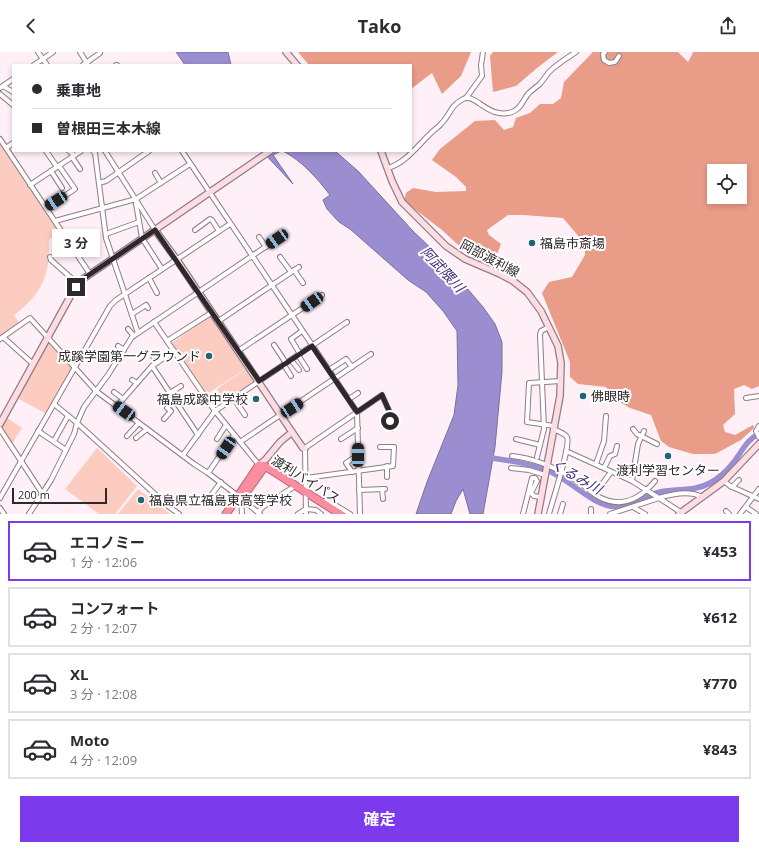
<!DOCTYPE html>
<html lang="ja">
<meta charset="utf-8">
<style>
body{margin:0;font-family:"Open Sans","Noto Sans JP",sans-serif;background:#f7f7f7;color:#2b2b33;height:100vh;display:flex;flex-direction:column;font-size:15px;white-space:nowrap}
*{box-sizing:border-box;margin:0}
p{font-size:13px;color:#7c7c81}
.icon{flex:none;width:22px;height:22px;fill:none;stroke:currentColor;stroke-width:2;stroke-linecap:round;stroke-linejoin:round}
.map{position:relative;height:462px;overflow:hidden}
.panel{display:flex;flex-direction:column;background:#fff;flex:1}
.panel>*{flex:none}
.guide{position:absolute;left:12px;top:12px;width:400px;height:88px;border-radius:0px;box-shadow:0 2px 6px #0003;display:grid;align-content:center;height:88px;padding:0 20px;background:#fff}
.tools{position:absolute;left:707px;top:112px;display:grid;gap:8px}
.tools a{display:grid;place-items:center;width:40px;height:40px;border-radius:0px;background:#fff;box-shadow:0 2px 6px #0003;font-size:20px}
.scale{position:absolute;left:12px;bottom:10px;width:95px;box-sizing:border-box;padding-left:4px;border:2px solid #2e272b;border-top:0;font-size:11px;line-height:14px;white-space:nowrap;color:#2e272b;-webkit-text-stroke:3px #fff;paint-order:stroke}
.end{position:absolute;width:18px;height:18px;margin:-9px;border:5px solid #2e272b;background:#fff;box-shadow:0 0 0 2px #fff}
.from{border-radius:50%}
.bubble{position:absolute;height:28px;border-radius:0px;background:#fff;box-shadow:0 2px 6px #0003;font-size:13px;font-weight:700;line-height:28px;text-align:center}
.car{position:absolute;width:12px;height:24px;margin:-12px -6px;border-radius:5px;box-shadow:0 0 3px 1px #0007;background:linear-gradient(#222 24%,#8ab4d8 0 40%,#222 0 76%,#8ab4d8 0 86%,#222 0)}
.guide b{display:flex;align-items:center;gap:14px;height:38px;font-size:15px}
.guide b+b{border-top:1px solid #e1e1e2}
.guide i{width:10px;height:10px;background:#2b2b33}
ul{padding:7px 0 0;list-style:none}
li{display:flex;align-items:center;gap:12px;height:60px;margin:0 8px 6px;padding:0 12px;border:2px solid #e1e1e2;border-radius:0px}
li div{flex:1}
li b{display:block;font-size:15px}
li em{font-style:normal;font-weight:700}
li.current{border-color:#7c3aed}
li>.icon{width:36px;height:36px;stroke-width:1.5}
.cta{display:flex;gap:8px;margin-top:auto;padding:8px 20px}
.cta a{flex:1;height:46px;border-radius:0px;background:#7c3aed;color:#fff;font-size:16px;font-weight:700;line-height:46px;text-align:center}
header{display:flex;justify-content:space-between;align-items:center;height:52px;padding:0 20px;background:#fff;font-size:18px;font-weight:700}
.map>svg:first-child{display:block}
.green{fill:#fbccbf}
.forest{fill:#e99c87;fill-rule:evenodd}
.water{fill:#9a8ed0;stroke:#7a6f9e}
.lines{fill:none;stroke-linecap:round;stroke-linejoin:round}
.river{stroke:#9a8ed0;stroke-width:5.5}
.street-casing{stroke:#8e7d86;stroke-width:6}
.secondary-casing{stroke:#8e7d86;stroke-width:8}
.highway-casing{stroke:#b46976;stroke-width:9}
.street{stroke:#fff;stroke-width:4}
.secondary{stroke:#fedde2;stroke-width:5.5}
.highway{stroke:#fc8d9f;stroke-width:7}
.route{stroke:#2e272b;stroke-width:5}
.poi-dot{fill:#1f6675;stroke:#fff;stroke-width:1.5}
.labels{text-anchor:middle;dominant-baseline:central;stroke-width:4;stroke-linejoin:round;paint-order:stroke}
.poi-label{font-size:13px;fill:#2e272b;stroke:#fff;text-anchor:start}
.street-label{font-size:13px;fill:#2e272b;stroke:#fff}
.water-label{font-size:14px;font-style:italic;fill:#402a78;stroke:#fff}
</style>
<header><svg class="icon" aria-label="back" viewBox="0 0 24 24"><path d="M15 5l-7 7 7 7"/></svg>Tako<svg class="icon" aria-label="share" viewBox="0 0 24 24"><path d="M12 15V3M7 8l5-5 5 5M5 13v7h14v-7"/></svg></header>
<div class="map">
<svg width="759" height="462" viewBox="0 0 759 462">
<rect width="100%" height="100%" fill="#ffeff7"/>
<g class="green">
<path d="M0,91l60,89 -11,8c1,35 -7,54 -35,75l6,9 -20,14z"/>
<polygon points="210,264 245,317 207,342 172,291"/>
<polygon points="49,290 73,316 47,362 17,346"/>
<polygon points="247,316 256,329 225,350 217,337"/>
<polygon points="7,366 22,376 12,392 1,376"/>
<polygon points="97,396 137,434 115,462 99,462 65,437"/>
<polygon points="138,437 170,462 118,462"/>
</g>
<g class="forest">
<polygon points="298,0 471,0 461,24 442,42 432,21 411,37 411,13 309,13"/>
<polygon points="493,0 558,0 537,16 516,34 493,40 490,4"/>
<path d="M593,0h85l10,10 5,-9v-1h66v334l-7,3 -8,-4 -10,4 1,25 -12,11 2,7 10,3 18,-10 1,3 -13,12 -26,14h-22l-24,-7 -8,-6 -10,-26 -21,-7 -15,-9 -9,-12 -28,-3 -8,-7v-15l-28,-69 7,-11 23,-5 13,-22v-11l-22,-26 -39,-3h-16l-21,15 2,5 12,9 -7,18 -27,-9 -25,-23 -38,-29 2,-8 7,-5 23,4 30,-1v-4l-10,-10 -24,-17 8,-11 35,-28 20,-1 9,10 9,-3 3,-9 14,-5 10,-9h13l8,-6 3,-16zM714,119h26v26h-26z"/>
</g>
<g class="water">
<polygon points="176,0 228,0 231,13 185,13"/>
<polygon points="262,99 281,99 273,103 293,132"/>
<path d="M283,99h52l23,20 54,59 30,29 41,48 12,17 7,18v30l-7,75 -12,67h-13l-7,-25 -7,12 -5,13h-35l11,-32 27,-67 4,-30 -1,-54 -14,-20 -17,-19 -18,-12 -58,-51 -11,-7 -12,-13 -4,-9 7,-5c-13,-17 -28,-34 -47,-44z"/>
</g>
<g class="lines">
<path class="river" d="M487,407l5,-1c20,3 40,6 59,14 22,10 43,35 66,35 16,0 28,-12 43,-15 17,-4 34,0 50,-9 9,-5 17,-12 23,-20 8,-10 14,-24 26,-29"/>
<g class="street-casing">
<g id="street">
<polyline points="38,0 47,13"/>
<polyline points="80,0 88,13"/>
<polyline points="605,0 603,2 604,8 609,11 615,10 619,4"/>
<polyline points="34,13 53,0"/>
<polyline points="83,13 100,1"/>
<polyline points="116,13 117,13"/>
<polyline points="3,34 13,40"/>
<polyline points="0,36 13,27"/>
<polyline points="0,42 13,53"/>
<polyline points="466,46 482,24 481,13 483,0"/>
<polyline points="0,87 90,222"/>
<polyline points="6,96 13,91"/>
<polyline points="46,99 57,115"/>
<polyline points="69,99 74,103"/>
<polyline points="93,99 95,101 106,186 138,281"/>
<polyline points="105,99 155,178"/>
<polyline points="182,99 357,360 360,462"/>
<polyline points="72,105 80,117"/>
<path d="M388,116c18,-5 31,-24 44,-36 3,-3 7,-5 9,-8 10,-10 8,-17 22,-25 12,-7 25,21 49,13 9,-3 11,-12 16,-18 4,-4 8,-7 12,-10 3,-4 6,-8 9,-12 8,-8 18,-14 27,-20"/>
<polyline points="51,119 62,136"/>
<polyline points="155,121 161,131"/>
<polyline points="99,131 106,129 149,99"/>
<polyline points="30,133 81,99"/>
<polyline points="136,147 136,152 142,186 162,217"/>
<polyline points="46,156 75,137 59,114"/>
<polyline points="55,169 136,147 190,112"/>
<polyline points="195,178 210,167 212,168 219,179"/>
<polyline points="106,182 139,170"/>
<polyline points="259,185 266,195"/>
<polyline points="50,205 51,208 78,232"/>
<polyline points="280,205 291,220"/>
<polyline points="294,218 303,231"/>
<polyline points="149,226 157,241"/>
<polyline points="132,262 146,253 148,256"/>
<polyline points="154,270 215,359 259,413"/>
<polyline points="217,270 299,215"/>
<polyline points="128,277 134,284"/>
<polyline points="3,285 33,312"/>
<polyline points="0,287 30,266 96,339 194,412 208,421 238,444 241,448 242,462"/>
<polyline points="167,289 211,261"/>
<polyline points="274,293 286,311"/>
<polyline points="118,294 124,298"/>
<polyline points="238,299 322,243"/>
<polyline points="300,302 291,287 302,279"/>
<polyline points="152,303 157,310"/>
<polyline points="298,303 307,317"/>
<polyline points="291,308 299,318"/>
<polyline points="284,313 291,324"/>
<polyline points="152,314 198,383"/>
<polyline points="329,318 346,307 352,315"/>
<polyline points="132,328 137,331"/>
<polyline points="114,340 123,347"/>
<polyline points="170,341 181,334"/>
<polyline points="746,346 759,344"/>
<polyline points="234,347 245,363"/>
<polyline points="349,347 358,341"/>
<polyline points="54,352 77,371 168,454 179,462"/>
<polyline points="178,353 189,346"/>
<polyline points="117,354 152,314 174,299"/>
<polyline points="164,367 171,359 167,356 174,347"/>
<polyline points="554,374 527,370 529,331 561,329"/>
<polyline points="759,374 756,379 759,385"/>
<polyline points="0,377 42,441"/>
<polyline points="633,377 637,382 657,392"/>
<polyline points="38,379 66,398"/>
<polyline points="127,384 139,371"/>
<polyline points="136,386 147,377"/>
<polyline points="217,387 226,373"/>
<polyline points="341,387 358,376"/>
<polyline points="516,387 540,393"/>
<polyline points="54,389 68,364"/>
<polyline points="240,390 371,302"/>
<path d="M566,399l66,30 27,17c13,-4 30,-8 43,-1"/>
<polyline points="183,403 215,359 347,270"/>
<path d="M512,404c22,2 44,12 62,23 9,5 16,13 25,18 23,12 41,2 56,-16"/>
<polyline points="537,405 544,377 540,283 541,279 549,275"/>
<polyline points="596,412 604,389 606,364"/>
<polyline points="511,416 529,418 545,423"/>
<polyline points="604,416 610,404 615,402 617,394"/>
<polyline points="352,420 346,411 358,403"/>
<polyline points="208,421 234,383"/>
<polyline points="387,425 387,414"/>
<polyline points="306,426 393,414 394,395 380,395"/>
<polyline points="632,429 638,392 644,379"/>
<polyline points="724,429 730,434 759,447"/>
<polyline points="732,435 739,428"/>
<polyline points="382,437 383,447"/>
<polyline points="359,438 385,437"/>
<polyline points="597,439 611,420"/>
<polyline points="212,442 221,430"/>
<polyline points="0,446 110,254 116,248 230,172"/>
<polyline points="244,449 260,462"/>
<polyline points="324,449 332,451 350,462"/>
<polyline points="633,455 645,462"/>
<polyline points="746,455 756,462"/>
<polyline points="0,456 4,462"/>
<polyline points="726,459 729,462"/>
<polyline points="258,460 264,454 292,436"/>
<polyline points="29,462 51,428 74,382 77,371 84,355 108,323 132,285 138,281 280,185"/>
<polyline points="298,462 306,457 316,458 321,462"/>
<polyline points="306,462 305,396 382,343 390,361 391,377"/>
<polyline points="523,462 532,426 535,426 537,429 531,441 534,444 541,445"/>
<path d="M549,462c3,-12 22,-68 18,-77 -3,-4 -9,-6 -14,-8"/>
<polyline points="560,462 563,452"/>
<polyline points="591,462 591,457"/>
<polyline points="610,462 659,446 682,461"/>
<polyline points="740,462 759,437"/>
</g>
</g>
<g class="secondary-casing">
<g id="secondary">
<polyline points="286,0 297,13"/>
<polyline points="381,99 392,129 402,150 446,194 465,207 500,222 513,229 527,240 541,259 558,294 561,311 560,344 538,462"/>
<polyline points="155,178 177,208 292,380 303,396 305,396"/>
<polyline points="0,372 71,243 78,232 83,227 270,99"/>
<polyline points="259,413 266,407 280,390 292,380"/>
<polyline points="679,462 724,429 759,392"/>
</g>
</g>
<g class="highway-casing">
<g id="highway">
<polyline points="245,442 265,414"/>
<polyline points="226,462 259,413 265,414 340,462"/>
</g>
</g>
<use href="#street" class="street"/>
<use href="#secondary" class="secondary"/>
<use href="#highway" class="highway"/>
</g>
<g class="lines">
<polyline class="route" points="76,235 83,227 155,178 259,329 312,294 357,360 382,343 390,361 390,369"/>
</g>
<g class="poi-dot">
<circle cx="532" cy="191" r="4"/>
<circle cx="209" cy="304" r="4"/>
<circle cx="583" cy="344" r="4"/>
<circle cx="256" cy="347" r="4"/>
<circle cx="668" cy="404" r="4"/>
<circle cx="141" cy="448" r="4"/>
</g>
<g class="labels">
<g class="poi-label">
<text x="540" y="191">福島市斎場</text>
<text x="201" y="304" text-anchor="end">成蹊学園第一グラウンド</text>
<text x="591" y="344">佛眼時</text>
<text x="248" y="347" text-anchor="end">福島成蹊中学校</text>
<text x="668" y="418" text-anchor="middle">渡利学習センター</text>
<text x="149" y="448">福島県立福島東高等学校</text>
</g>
<g class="street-label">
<text transform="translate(490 206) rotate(28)">岡部渡利線</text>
<text transform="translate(306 427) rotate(32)">渡利バイパス</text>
</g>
<g class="water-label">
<text transform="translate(443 217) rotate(47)">阿武隈川</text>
<text transform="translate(577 424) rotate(30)">くるみ川</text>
</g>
</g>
</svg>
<div class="tools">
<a><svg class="icon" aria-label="locate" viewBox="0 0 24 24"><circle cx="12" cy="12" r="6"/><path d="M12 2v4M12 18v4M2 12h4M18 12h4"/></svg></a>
</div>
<div class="scale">200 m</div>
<i class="end from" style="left:390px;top:369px"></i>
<i class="end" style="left:76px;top:235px"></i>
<div class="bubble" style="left:52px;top:177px;width:48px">3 分</div>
<i class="car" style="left:56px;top:149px;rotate:237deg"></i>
<i class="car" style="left:277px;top:187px;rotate:236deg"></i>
<i class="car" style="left:312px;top:250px;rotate:236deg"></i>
<i class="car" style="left:292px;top:356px;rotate:57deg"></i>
<i class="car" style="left:124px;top:359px;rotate:305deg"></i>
<i class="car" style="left:226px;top:396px;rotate:214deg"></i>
<i class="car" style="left:358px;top:403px;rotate:0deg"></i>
<div class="guide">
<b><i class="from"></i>乗車地</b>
<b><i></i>曽根田三本木線</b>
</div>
</div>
<section class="panel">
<ul>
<li class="current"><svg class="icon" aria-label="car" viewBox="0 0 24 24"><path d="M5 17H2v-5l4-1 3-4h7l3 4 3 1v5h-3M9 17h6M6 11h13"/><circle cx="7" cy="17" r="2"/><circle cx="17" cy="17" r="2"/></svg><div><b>エコノミー</b><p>1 分 · 12:06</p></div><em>¥453</em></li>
<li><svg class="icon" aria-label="car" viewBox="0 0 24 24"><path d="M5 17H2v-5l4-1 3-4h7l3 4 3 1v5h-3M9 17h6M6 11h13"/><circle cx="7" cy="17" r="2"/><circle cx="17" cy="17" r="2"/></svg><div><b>コンフォート</b><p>2 分 · 12:07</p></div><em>¥612</em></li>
<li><svg class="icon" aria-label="car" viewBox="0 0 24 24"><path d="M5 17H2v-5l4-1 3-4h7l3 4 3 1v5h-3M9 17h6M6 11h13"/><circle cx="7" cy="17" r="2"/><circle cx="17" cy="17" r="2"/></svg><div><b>XL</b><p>3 分 · 12:08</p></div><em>¥770</em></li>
<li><svg class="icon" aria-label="car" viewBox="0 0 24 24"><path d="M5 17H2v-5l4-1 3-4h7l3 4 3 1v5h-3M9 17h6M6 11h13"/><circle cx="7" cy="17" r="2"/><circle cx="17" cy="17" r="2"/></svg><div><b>Moto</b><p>4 分 · 12:09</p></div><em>¥843</em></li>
</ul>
<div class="cta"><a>確定</a></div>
</section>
